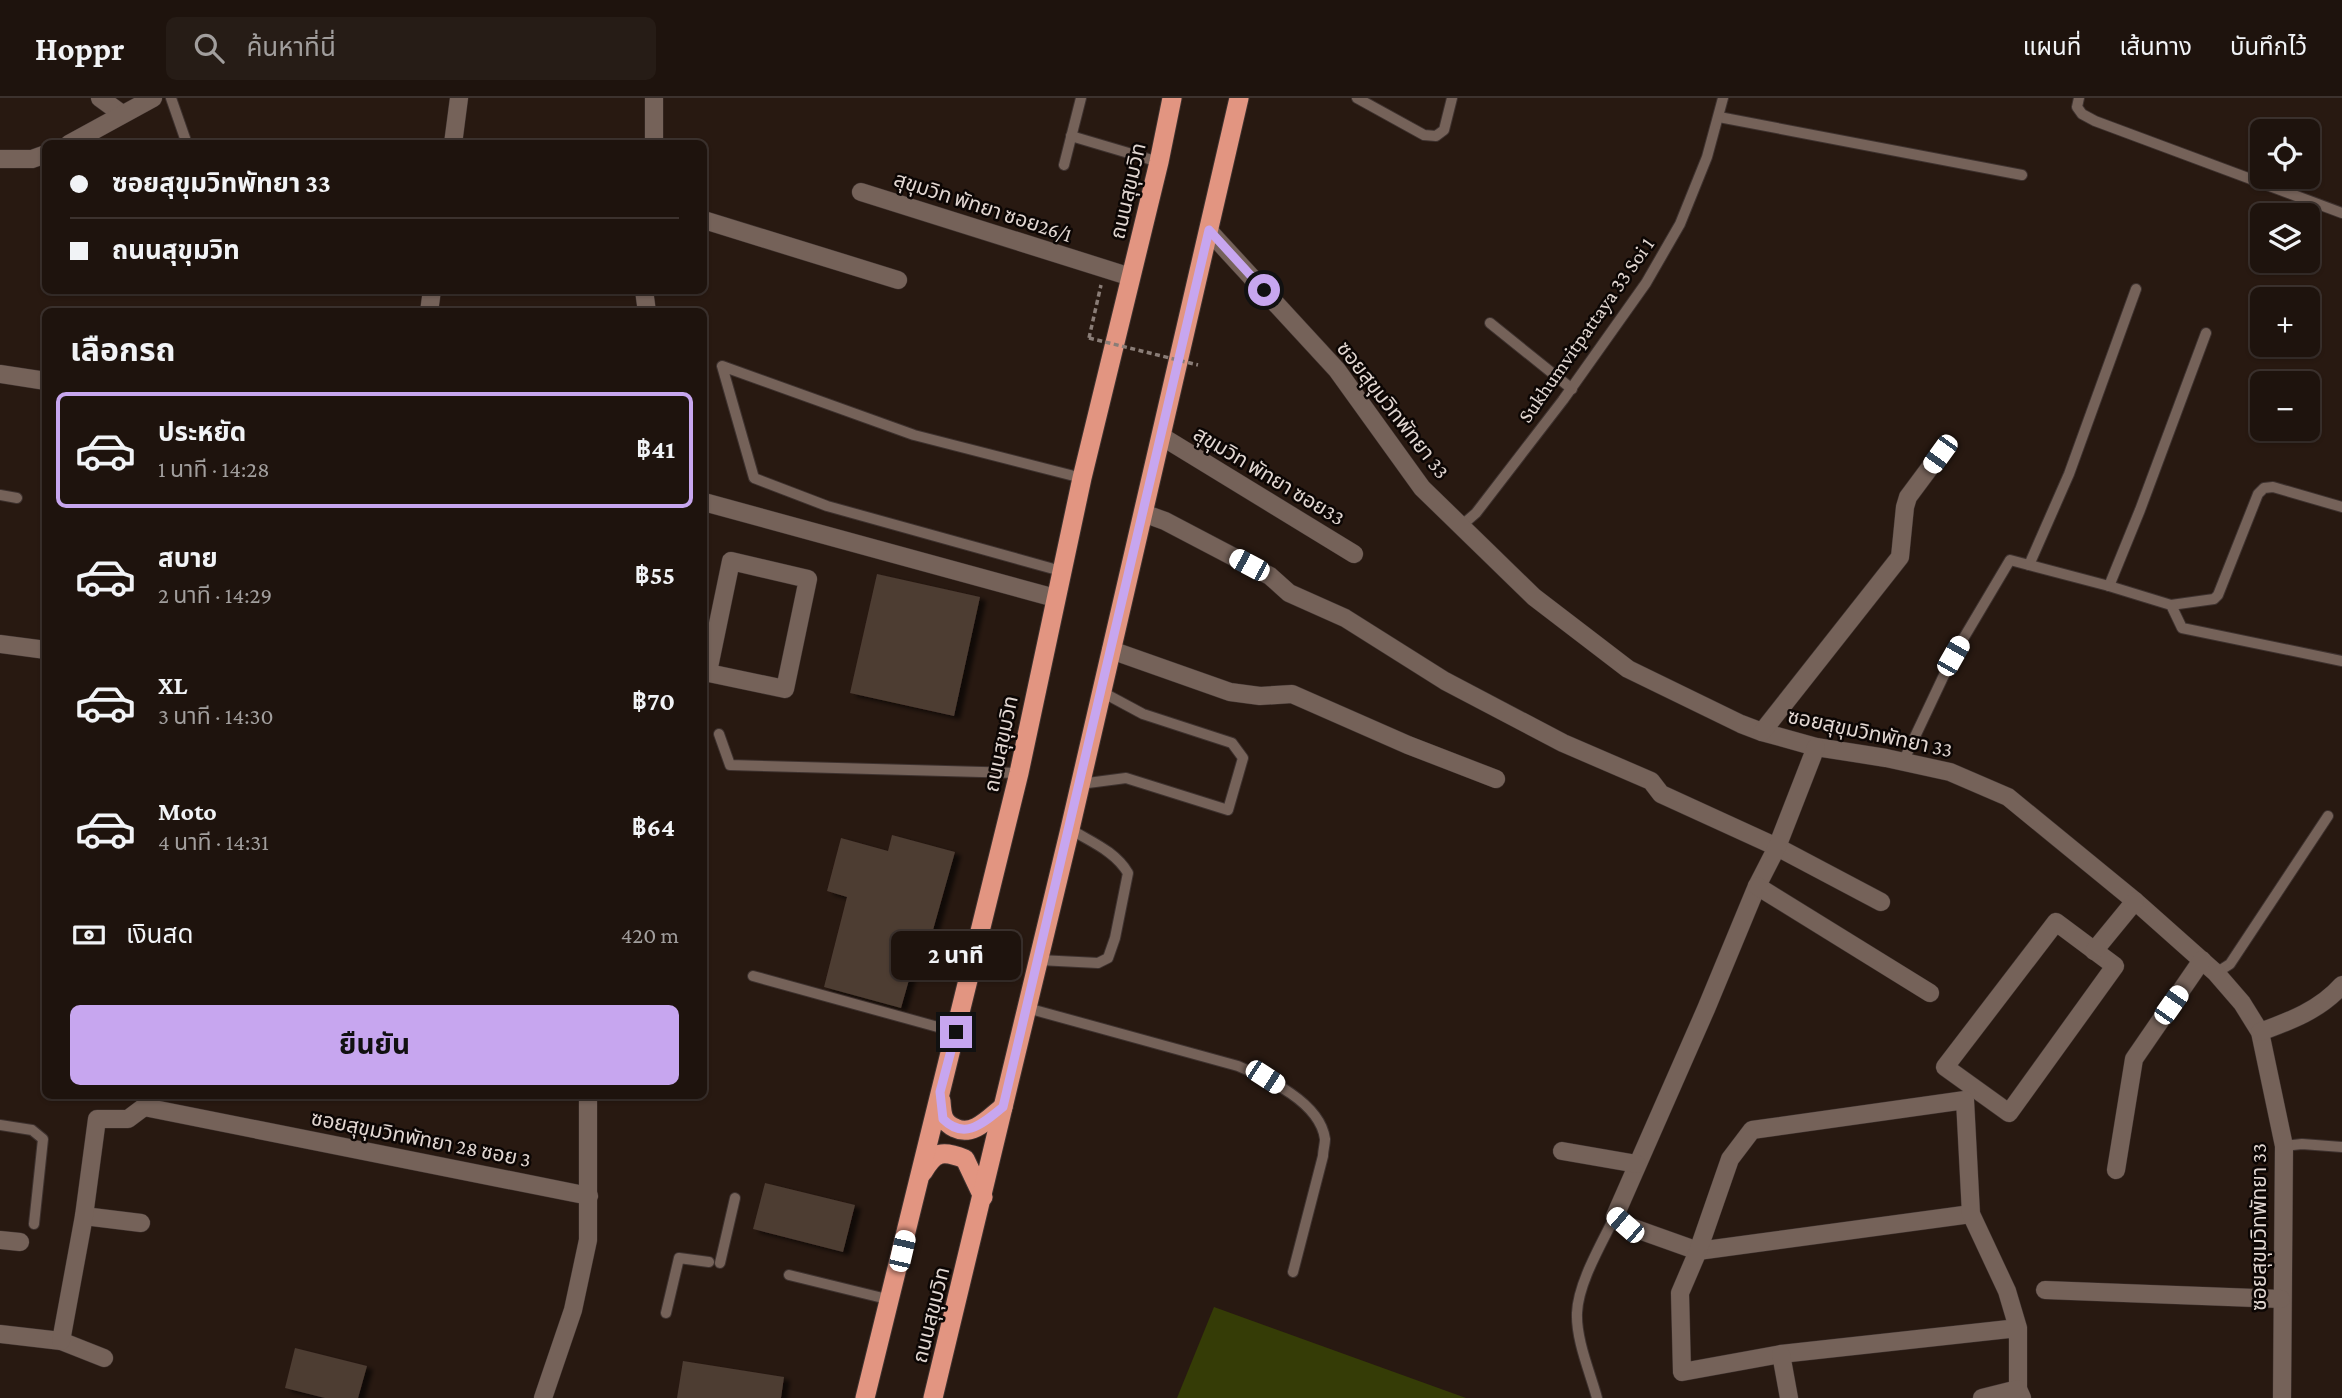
<!DOCTYPE html>
<html lang="th">
<meta charset="utf-8">
<style>
body{margin:0;font-family:"Crimson Pro","Noto Sans Thai",serif;background:#261c16;color:#f1f3f6;height:100vh;display:flex;flex-direction:column;font-size:26px;white-space:nowrap}
*{box-sizing:border-box;margin:0}
p{font-size:23px;color:#a19e9d}
.icon{flex:none;width:38px;height:38px;fill:none;stroke:currentColor;stroke-width:2;stroke-linecap:round;stroke-linejoin:round}
.map{position:relative;flex:1;overflow:hidden}
.details{position:absolute;left:42px;top:210px;width:665px;height:791px;display:flex;flex-direction:column;background:#1e130d;border-radius:10px;box-shadow:0 2px 5px #0004,0 0 0 2px #3c322e}
.details>*{flex:none}
.hud{position:absolute;left:42px;top:42px;width:665px;height:154px;border-radius:10px;box-shadow:0 2px 5px #0004,0 0 0 2px #3c322e;display:grid;align-content:center;height:154px;padding:0 28px;background:#1e130d}
.fabs{position:absolute;left:2250px;top:21px;display:grid;gap:14px}
.fabs a{display:grid;place-items:center;width:70px;height:70px;border-radius:10px;background:#1e130d;box-shadow:0 2px 5px #0004,0 0 0 2px #3c322e;font-size:35px}
.end{position:absolute;width:32px;height:32px;margin:-16px;border:9px solid #c7a6ef;background:#111;box-shadow:0 0 0 4px #111}
.from{border-radius:50%}
.bubble{position:absolute;height:49px;border-radius:10px;background:#1e130d;box-shadow:0 2px 5px #0004,0 0 0 2px #3c322e;font-size:23px;font-weight:700;line-height:49px;text-align:center}
.car{position:absolute;width:21px;height:42px;margin:-21px -10px;border-radius:9px;box-shadow:0 0 5px 2px #0007;background:linear-gradient(#fff 24%,#345 0 40%,#fff 0 76%,#345 0 86%,#fff 0)}
.hud b{display:flex;align-items:center;gap:24px;height:66px;font-size:26px}
.hud b+b{border-top:2px solid #3c322e}
.hud i{width:18px;height:18px;background:#f1f3f6}
ul{padding:0;list-style:none}
li{display:flex;align-items:center;gap:21px;height:116px;margin:0 14px 10px;padding:0 14px;border:4px solid transparent;border-radius:10px}
li div{flex:1}
li b{display:block;font-size:26px}
li em{font-style:normal;font-weight:700}
li.selected{border-color:#c7a6ef}
li>.icon{width:63px;height:63px;stroke-width:1.5}
h2{padding:0 28px;font-size:32px;line-height:84px}
.pay{display:flex;align-items:center;gap:18px;height:77px;padding:0 28px;font-size:26px}
.pay p{margin-inline-start:auto}
.action{display:flex;gap:14px;margin-top:auto;padding:14px 28px}
.action a{flex:1;height:80px;border-radius:10px;background:#c7a6ef;color:#111;font-size:28px;font-weight:700;line-height:80px;text-align:center}
header{display:flex;align-items:center;gap:42px;box-sizing:border-box;height:98px;padding:0 35px;background:#1e130d;border-bottom:2px solid #3c322e}
header strong{font-size:33px}
nav{display:flex;gap:38px;margin-inline-start:auto;font-size:24px}
.search{width:490px;height:63px;background:#261c16;display:flex;align-items:center;gap:18px;box-sizing:border-box;padding:0 24px;border-radius:10px;color:#a19e9d;font-size:26px}
.map>svg:first-child{display:block}
.green{fill:#353c06}
.building{fill:#4d3c33;filter:url(#shadow)}
.lines{fill:none;stroke-linecap:round;stroke-linejoin:round}
.service-casing{stroke:#3e322f;stroke-width:12}
.minor-casing{stroke:#3e322f;stroke-width:19}
.trunk-casing{stroke:#3e322f;stroke-width:21}
.path{stroke:#8a7d77;stroke-width:3.5;stroke-dasharray:5 3.5;stroke-linecap:butt}
.service{stroke:#756259;stroke-width:10}
.minor{stroke:#756259;stroke-width:18}
.trunk{stroke:#e29581;stroke-width:19}
.path-bridge{stroke:#8a7d77;stroke-width:3.5;stroke-dasharray:5 3.5;stroke-linecap:butt}
.route{stroke:#c7a6ef;stroke-width:9}
.labels{text-anchor:middle;dominant-baseline:central;stroke-width:5;stroke-linejoin:round;paint-order:stroke}
.street-label{font-size:21px;fill:#e2d7d2;stroke:#0c0604}
</style>
<header>
<strong>Hoppr</strong>
<div class="search"><svg class="icon" aria-label="search" viewBox="0 0 24 24"><circle cx="10" cy="10" r="6"/><path d="M15 15l6 6"/></svg>ค้นหาที่นี่</div>
<nav><a>แผนที่</a><a>เส้นทาง</a><a>บันทึกไว้</a></nav>
</header>
<div class="map">
<svg width="2342" height="1300" viewBox="0 0 2342 1300">
<defs>
<filter id="shadow"><feDropShadow dx="6" dy="3.5" stdDeviation="2" flood-color="#0009"/></filter>
</defs>
<rect width="100%" height="100%" fill="#281911"/>
<polygon class="green" points="1214,1209 1466,1300 1177,1300"/>
<g class="building">
<polygon points="877,476 980,499 954,618 850,595"/>
<polygon points="892,737 955,754 931,839 922,836 901,910 824,889 847,799 827,793 841,740 888,753"/>
<polygon points="765,1085 855,1107 843,1154 753,1131"/>
<polygon points="295,1250 367,1268 358,1300 325,1300 285,1290"/>
<polygon points="683,1263 784,1279 781,1300 677,1300"/>
</g>
<g class="lines">
<g class="service-casing">
<g id="service">
<polyline points="171,0 187,46"/>
<polyline points="1357,0 1424,37 1436,38 1444,32 1452,0"/>
<polyline points="2079,0 2077,9 2082,16 2095,23 2342,115"/>
<polyline points="1719,19 2022,77"/>
<polyline points="1071,38 1159,64"/>
<polyline points="1064,67 1081,0"/>
<polyline points="1490,225 1572,291"/>
<polyline points="0,397 17,400"/>
<polyline points="1461,428 1476,415 1563,302 1646,185 1680,126 1707,59 1723,0"/>
<polyline points="2029,467 2069,376 2136,191"/>
<polyline points="1061,473 827,408 754,380 722,268 914,337 1082,380"/>
<polyline points="2109,488 2140,412 2206,235"/>
<polyline points="2171,507 2214,501 2218,497 2258,396 2264,390 2273,389 2342,409"/>
<polyline points="719,636 730,667 1019,675"/>
<polyline points="1903,664 1953,558 2010,462 2109,488 2171,507 2182,530 2342,563"/>
<polyline points="1080,686 1126,680 1228,712 1243,660 1232,645 1143,616 1102,594"/>
<path d="M1039,862l59,3 10,-5 7,-20 13,-65c-13,-22 -37,-31 -58,-44"/>
<polyline points="2216,875 2230,866 2328,718"/>
<polyline points="753,878 956,934"/>
<path d="M1027,910l211,58c30,13 82,36 87,73 0,5 -2,12 -2,17l-30,116"/>
<polyline points="0,1027 32,1032 43,1041 34,1126"/>
<polyline points="2284,1048 2302,1046 2342,1049"/>
<polyline points="720,1165 735,1100"/>
<polyline points="789,1177 891,1202"/>
<polyline points="666,1215 679,1160 709,1164"/>
<path d="M1597,1300c-7,-26 -21,-58 -20,-85 1,-30 25,-70 38,-97"/>
</g>
</g>
<g class="minor-casing">
<g id="minor">
<polyline points="100,0 122,16"/>
<polyline points="69,46 153,0"/>
<polyline points="453,46 459,0"/>
<polyline points="654,46 654,0"/>
<polyline points="0,61 32,61 46,56"/>
<polyline points="861,94 1131,179"/>
<polyline points="704,122 898,182"/>
<polyline points="1209,133 1337,272 1422,390 1534,499 1628,571 1741,626 1762,634 1816,649 1886,660 1950,674 2008,699 2135,803 2216,875 2242,905 2260,934 2284,1048 2282,1300"/>
<polyline points="644,192 647,214"/>
<polyline points="429,214 432,192"/>
<polyline points="0,276 46,283"/>
<polyline points="1161,338 1354,456"/>
<polyline points="704,404 1055,500"/>
<polyline points="1143,415 1165,423 1270,478 1289,495 1345,520 1445,583 1563,645 1651,683 1661,696 1777,749 1881,804"/>
<polyline points="0,546 46,552"/>
<polyline points="1111,552 1230,594 1260,598 1292,596 1408,647 1496,681"/>
<polyline points="704,574 785,591 808,481 731,463 708,574"/>
<polyline points="1762,634 1900,459 1905,409 1908,399 1940,356"/>
<polyline points="1816,649 1777,749 1757,788 1706,911 1615,1118 1625,1127 1698,1153 1971,1116"/>
<polyline points="1757,788 1930,895"/>
<polygon points="2056,824 2115,868 2009,1015 1945,969"/>
<polyline points="2094,853 2135,803"/>
<path d="M2260,934c30,-11 60,-22 82,-47"/>
<polyline points="1562,1053 1637,1066"/>
<polyline points="2116,1072 2134,961 2202,862"/>
<polyline points="84,1118 141,1125"/>
<polyline points="0,1142 20,1144"/>
<polyline points="2045,1192 2281,1201"/>
<polyline points="2018,1230 1781,1256 1682,1274 1680,1195 1698,1153 1730,1061 1752,1032 1965,1002 1971,1116 2007,1193 2018,1230 2018,1291 2022,1300"/>
<polyline points="0,1236 61,1243 104,1260"/>
<polyline points="61,1243 84,1118 97,1021 128,1021 144,1009 589,1098"/>
<polyline points="1781,1256 1789,1300"/>
<polyline points="543,1300 573,1212 588,1142 588,998"/>
<polyline points="1982,1300 2018,1291"/>
</g>
</g>
<g class="trunk-casing">
<g id="trunk">
<path d="M941,1003c1,13 1,21 14,27 18,9 34,-10 48,-21"/>
<path d="M923,1074c12,-21 20,-22 42,-13l18,38"/>
<polyline points="865,1300 1019,675 1082,380 1159,64 1172,0"/>
<polyline points="933,1300 1070,731 1239,0"/>
</g>
</g>
<polyline class="path" points="1089,240 1101,187"/>
<use href="#service" class="service"/>
<use href="#minor" class="minor"/>
<use href="#trunk" class="trunk"/>
<polyline class="path-bridge" points="1089,240 1198,267"/>
</g>
<g class="lines">
<path class="route" d="M956,934l-16,60 3,27c22,22 40,4 60,-12l206,-877 55,60"/>
</g>
<g class="labels">
<g class="street-label">
<text transform="translate(1128 93) rotate(-77)">ถนนสุขุมวิท</text>
<text transform="translate(983 109) rotate(18)">สุขุมวิท พัทยา ซอย26/1</text>
<text transform="translate(1586 232) rotate(-55)">Sukhumvitpattaya 33 Soi 1</text>
<text transform="translate(1393 312) rotate(52)">ซอยสุขุมวิทพัทยา 33</text>
<text transform="translate(1269 378) rotate(31)">สุขุมวิท พัทยา ซอย33</text>
<text transform="translate(1870 635) rotate(12)">ซอยสุขุมวิทพัทยา 33</text>
<text transform="translate(1001 646) rotate(-78)">ถนนสุขุมวิท</text>
<text transform="translate(421 1041) rotate(11)">ซอยสุขุมวิทพัทยา 28 ซอย 3</text>
<text transform="translate(2259 1129) rotate(-90)">ซอยสุขุมวิทพัทยา 33</text>
<text transform="translate(931 1217) rotate(-76)">ถนนสุขุมวิท</text>
</g>
</g>
</svg>
<div class="fabs">
<a><svg class="icon" aria-label="locate" viewBox="0 0 24 24"><circle cx="12" cy="12" r="6"/><path d="M12 2v4M12 18v4M2 12h4M18 12h4"/></svg></a>
<a><svg class="icon" aria-label="layers" viewBox="0 0 24 24"><path d="M12 4l9 5-9 5-9-5zM3 14l9 5 9-5"/></svg></a>
<a>+</a>
<a>−</a>
</div>
<i class="end from" style="left:1264px;top:192px"></i>
<i class="end" style="left:956px;top:934px"></i>
<div class="bubble" style="left:891px;top:833px;width:130px">2 นาที</div>
<i class="car" style="left:1940px;top:356px;rotate:216deg"></i>
<i class="car" style="left:1249px;top:467px;rotate:298deg"></i>
<i class="car" style="left:1953px;top:558px;rotate:30deg"></i>
<i class="car" style="left:2171px;top:907px;rotate:35deg"></i>
<i class="car" style="left:1265px;top:979px;rotate:123deg"></i>
<i class="car" style="left:1625px;top:1127px;rotate:311deg"></i>
<i class="car" style="left:902px;top:1153px;rotate:13deg"></i>
<div class="hud">
<b><i class="from"></i>ซอยสุขุมวิทพัทยา 33</b>
<b><i></i>ถนนสุขุมวิท</b>
</div>
<section class="details">
<h2>เลือกรถ</h2>
<ul>
<li class="selected"><svg class="icon" aria-label="car" viewBox="0 0 24 24"><path d="M5 17H2v-5l4-1 3-4h7l3 4 3 1v5h-3M9 17h6M6 11h13"/><circle cx="7" cy="17" r="2"/><circle cx="17" cy="17" r="2"/></svg><div><b>ประหยัด</b><p>1 นาที · 14:28</p></div><em>฿41</em></li>
<li><svg class="icon" aria-label="car" viewBox="0 0 24 24"><path d="M5 17H2v-5l4-1 3-4h7l3 4 3 1v5h-3M9 17h6M6 11h13"/><circle cx="7" cy="17" r="2"/><circle cx="17" cy="17" r="2"/></svg><div><b>สบาย</b><p>2 นาที · 14:29</p></div><em>฿55</em></li>
<li><svg class="icon" aria-label="car" viewBox="0 0 24 24"><path d="M5 17H2v-5l4-1 3-4h7l3 4 3 1v5h-3M9 17h6M6 11h13"/><circle cx="7" cy="17" r="2"/><circle cx="17" cy="17" r="2"/></svg><div><b>XL</b><p>3 นาที · 14:30</p></div><em>฿70</em></li>
<li><svg class="icon" aria-label="car" viewBox="0 0 24 24"><path d="M5 17H2v-5l4-1 3-4h7l3 4 3 1v5h-3M9 17h6M6 11h13"/><circle cx="7" cy="17" r="2"/><circle cx="17" cy="17" r="2"/></svg><div><b>Moto</b><p>4 นาที · 14:31</p></div><em>฿64</em></li>
</ul>
<div class="pay"><svg class="icon" aria-label="cash" viewBox="0 0 24 24"><path d="M3 7h18v10H3z"/><circle cx="12" cy="12" r="2"/></svg>เงินสด<p>420 m</p></div>
<div class="action"><a>ยืนยัน</a></div>
</section>
</div>
